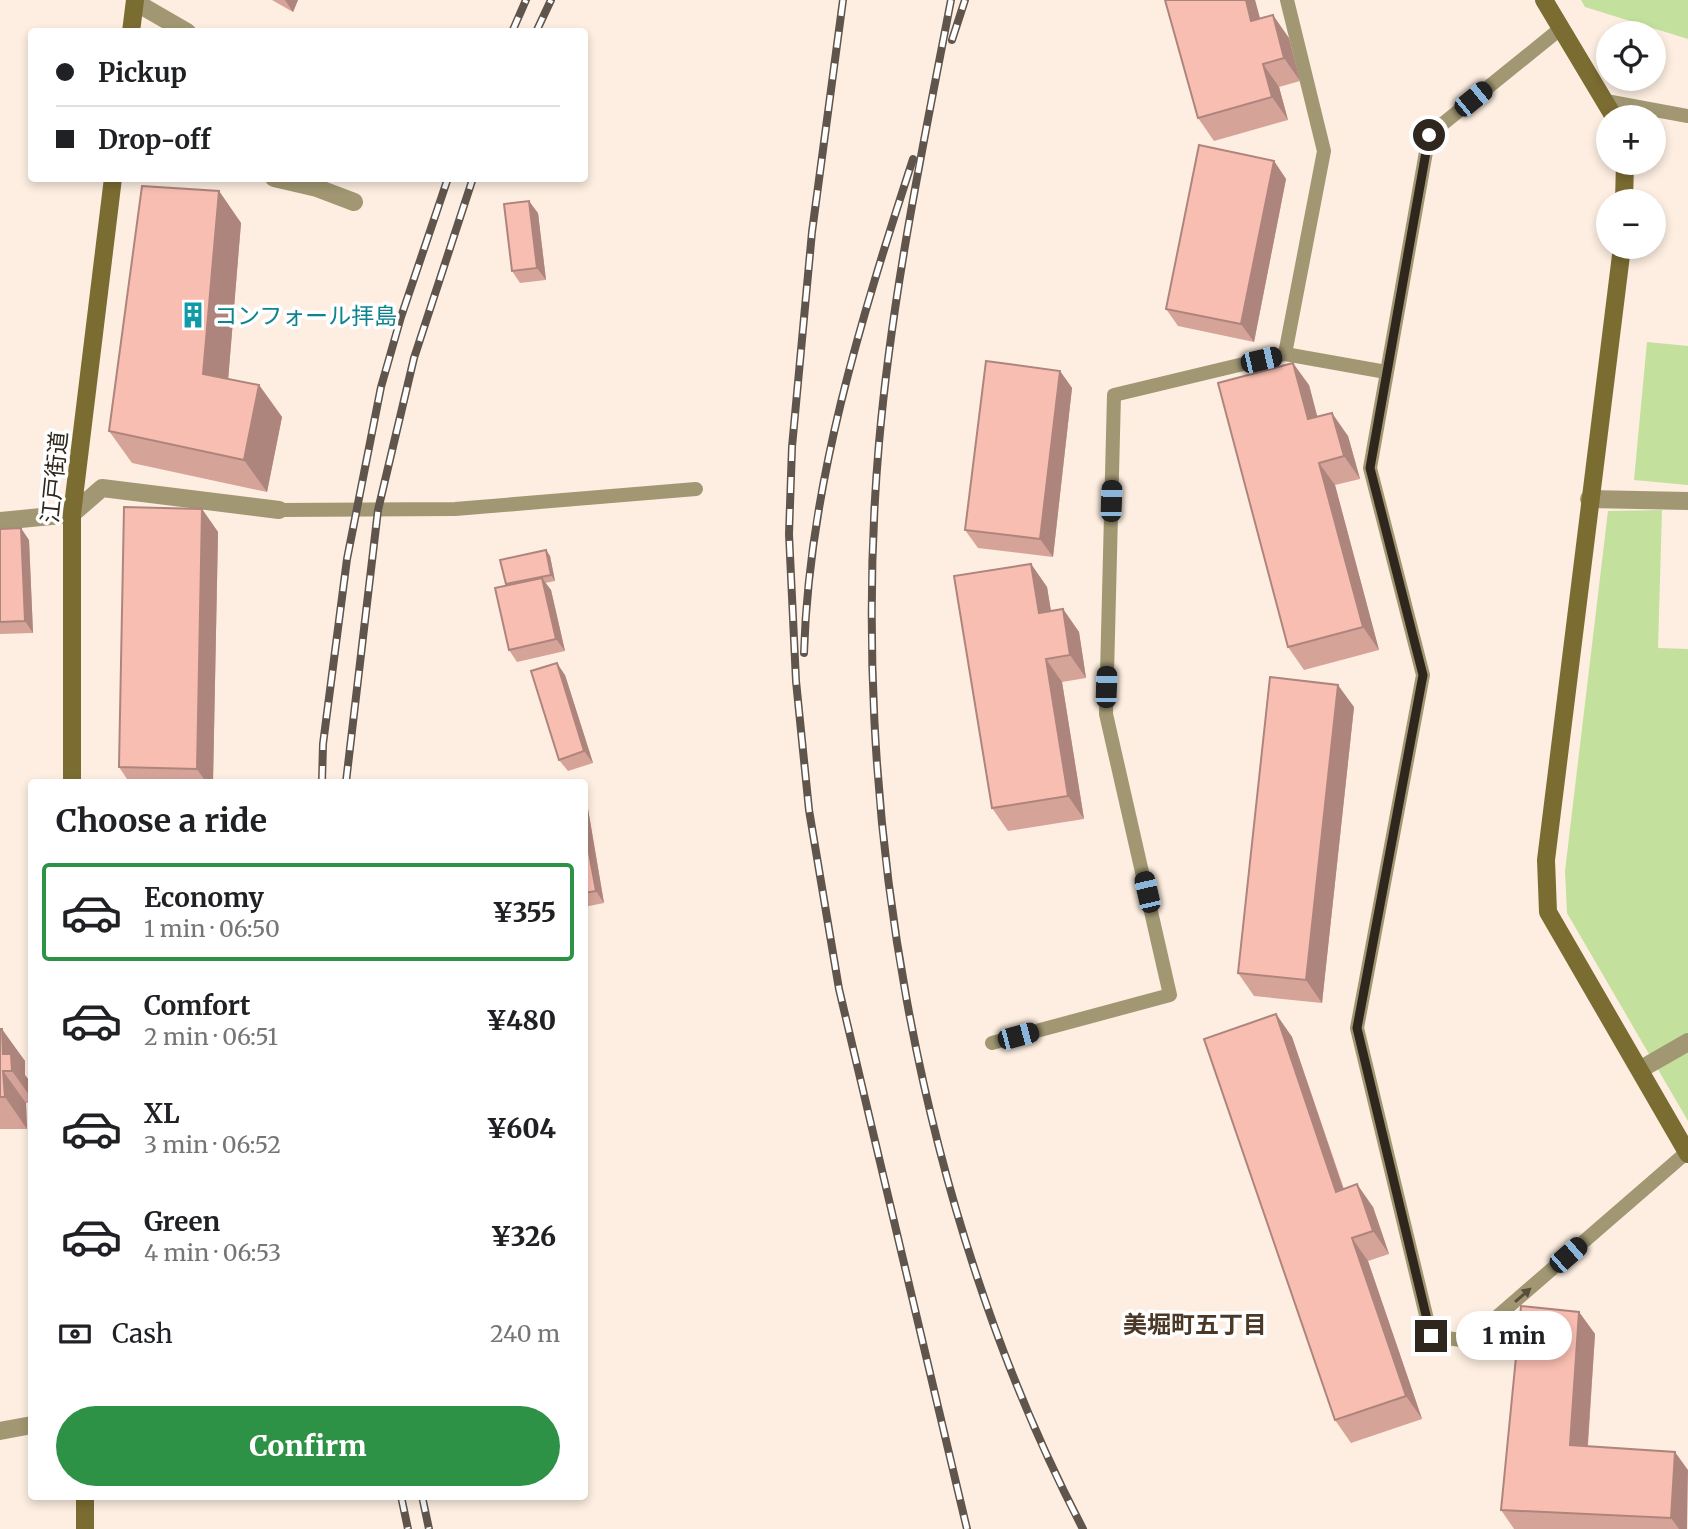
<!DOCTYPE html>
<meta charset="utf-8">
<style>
body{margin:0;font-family:Merriweather,"Noto Sans JP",serif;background:#f6f6f6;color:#202124;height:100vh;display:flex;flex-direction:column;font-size:26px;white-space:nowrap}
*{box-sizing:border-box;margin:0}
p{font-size:23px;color:#757577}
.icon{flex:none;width:38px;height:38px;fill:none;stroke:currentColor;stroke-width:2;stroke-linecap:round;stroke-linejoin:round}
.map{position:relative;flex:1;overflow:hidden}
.side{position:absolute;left:28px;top:779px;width:560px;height:721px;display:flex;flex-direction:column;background:#fff;border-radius:7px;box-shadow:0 4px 10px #0003}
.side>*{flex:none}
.banner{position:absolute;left:28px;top:28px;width:560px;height:154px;border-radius:7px;box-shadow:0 4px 10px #0003;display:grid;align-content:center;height:154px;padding:0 28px;background:#fff}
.controls{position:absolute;left:1596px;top:21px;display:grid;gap:14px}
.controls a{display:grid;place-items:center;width:70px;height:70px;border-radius:50%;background:#fff;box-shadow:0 4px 10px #0003;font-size:35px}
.end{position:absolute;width:32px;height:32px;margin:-16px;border:9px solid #2f261e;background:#fff;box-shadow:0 0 0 4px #fff}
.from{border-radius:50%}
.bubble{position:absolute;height:49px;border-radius:24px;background:#fff;box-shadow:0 4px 10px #0003;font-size:23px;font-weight:800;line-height:49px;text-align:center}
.car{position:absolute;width:21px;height:42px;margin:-21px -10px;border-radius:9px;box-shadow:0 0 5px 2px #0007;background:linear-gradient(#222 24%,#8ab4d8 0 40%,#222 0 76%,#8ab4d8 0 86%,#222 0)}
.banner b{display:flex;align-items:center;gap:24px;height:66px;font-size:26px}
.banner b+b{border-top:2px solid #e0e0e0}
.banner i{width:18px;height:18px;background:#202124}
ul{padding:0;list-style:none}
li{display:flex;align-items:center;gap:21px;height:98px;margin:0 14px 10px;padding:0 14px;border:4px solid transparent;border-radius:7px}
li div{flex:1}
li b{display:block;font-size:26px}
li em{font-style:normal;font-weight:800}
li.selected{border-color:#2d9146}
li>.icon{width:63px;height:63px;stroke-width:1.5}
h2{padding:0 28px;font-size:32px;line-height:84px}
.pay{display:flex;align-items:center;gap:18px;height:77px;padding:0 28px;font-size:26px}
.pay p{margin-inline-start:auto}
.cta{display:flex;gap:14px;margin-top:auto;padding:14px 28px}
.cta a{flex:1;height:80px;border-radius:42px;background:#2d9146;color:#fff;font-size:28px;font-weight:800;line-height:80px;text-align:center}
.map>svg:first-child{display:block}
.green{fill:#c3e09d}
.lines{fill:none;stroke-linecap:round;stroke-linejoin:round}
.lane{stroke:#a19772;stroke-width:14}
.street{stroke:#a19772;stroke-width:18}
.secondary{stroke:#7b6c32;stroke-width:18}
.rail-casing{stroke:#5f554c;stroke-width:8}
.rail{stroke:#fff;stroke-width:5;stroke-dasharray:16;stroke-linecap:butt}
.wall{fill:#d6a399}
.shaded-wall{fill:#ae857d}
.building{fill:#f9beb2;stroke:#ae857d;stroke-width:2}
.oneway{fill:#574e3b}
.route{stroke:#2f261e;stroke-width:9}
.labels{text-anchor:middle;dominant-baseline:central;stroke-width:7;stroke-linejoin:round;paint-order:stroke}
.culture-label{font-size:23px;fill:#0d838f;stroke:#fff;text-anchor:start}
.street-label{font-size:23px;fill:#2f261e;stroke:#fff}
.neighbourhood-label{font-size:24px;font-weight:bold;fill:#4b3826;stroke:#fff}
</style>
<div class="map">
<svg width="1688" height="1529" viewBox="0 0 1688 1529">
<rect width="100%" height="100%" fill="#fdeee1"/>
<g class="green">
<polygon points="1581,0 1688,0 1688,39 1585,7"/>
<polygon points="1647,342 1688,346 1688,485 1634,480"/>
<polygon points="1662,510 1658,648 1688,649 1688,1121 1567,913 1565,871 1608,511"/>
</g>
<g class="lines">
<g class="lane">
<polyline points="1560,29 1429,135 1370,468 1423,675 1357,1028 1431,1336 1469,1341 1687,1152"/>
<polyline points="1606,101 1688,116"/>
<polyline points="1285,354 1324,151 1287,0"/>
<polyline points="279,510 455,509 696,489"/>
<polyline points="992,1043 1170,995 1106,714 1114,395 1285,354 1386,372"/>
</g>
<g class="street">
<polyline points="135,2 187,32"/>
<polyline points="274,178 317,188 354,202"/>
<polyline points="1589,499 1688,501"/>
<polyline points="0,521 72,514 102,488 279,510"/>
<polyline points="1641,1069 1688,1042"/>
<polyline points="0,1431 32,1425"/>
</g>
<g class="secondary">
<polyline points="1544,0 1614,117"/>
<polyline points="131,32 135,0"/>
<polyline points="1624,201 1625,163"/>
<polyline points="1622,247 1546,860 1548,912 1688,1154"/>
<polyline points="72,782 72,514 113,178"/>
<polyline points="85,1496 85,1529"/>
</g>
<g class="rail-casing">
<g id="rail">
<polyline points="843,0 812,232 792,447 789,534 796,681 809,810 839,989 967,1529"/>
<path d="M951,0c-28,146 -59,294 -72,443 -31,358 37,766 204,1086"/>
<polyline points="512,32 526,0"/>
<polyline points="536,32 551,0"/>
<polyline points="952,40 965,0"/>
<path d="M804,653c5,-168 57,-334 109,-494"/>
<polyline points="322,782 323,744 347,559 381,387 401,317 448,178"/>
<polyline points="346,782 378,510 414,358 473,178"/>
<polyline points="401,1496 408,1529"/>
<polyline points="422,1496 429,1529"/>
</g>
</g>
<use href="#rail" class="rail"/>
</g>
<g class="wall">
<polygon points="272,0 298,0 293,12"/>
<polygon points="1255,0 1260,19 1289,38 1300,81 1279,87 1288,120 1214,141 1198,118"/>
<polygon points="1274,161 1286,179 1254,342 1178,326 1166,309"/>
<polygon points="219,191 241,223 228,379 259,385 282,417 267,492 132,463 109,431"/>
<polygon points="538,213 546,280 520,283 512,271"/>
<polygon points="1060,371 1072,388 1053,557 978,548 965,530"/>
<polygon points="1309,385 1317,416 1348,436 1360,479 1335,485 1379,650 1304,670 1288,647"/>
<polygon points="202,509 218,532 213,782 129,782 119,767"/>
<polygon points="0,529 29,540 33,633 0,634"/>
<polygon points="546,550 550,556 555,581 545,583 551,590 565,651 517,662 509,650 507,586 506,584"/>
<polygon points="1031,564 1047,587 1051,611 1063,609 1079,632 1086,678 1062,682 1084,819 1008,831 992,808"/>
<polygon points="565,675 593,763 568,771 559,760"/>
<polygon points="1354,707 1322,1003 1254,996 1238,973"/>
<polygon points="584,804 588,809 604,903 584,907"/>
<polygon points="1276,1014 1292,1037 1344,1189 1373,1207 1389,1254 1368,1261 1422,1419 1351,1443 1335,1420"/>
<polygon points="0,1029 25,1061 25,1075 32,1084 32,1103 26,1103 27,1129 0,1129"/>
<polygon points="1579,1312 1595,1334 1588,1446 1687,1529 1514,1529 1501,1510"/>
</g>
<g class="shaded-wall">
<polygon points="285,0 298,0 293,12"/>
<polygon points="1246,0 1255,0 1267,44 1251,21"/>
<polygon points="1273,15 1289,38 1300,81 1284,58"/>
<polygon points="1263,64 1279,87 1288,120 1272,97"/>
<polygon points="1274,161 1286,179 1254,342 1241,324"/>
<polygon points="219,191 241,223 226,406 203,374"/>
<polygon points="529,201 538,213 546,280 537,268"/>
<polygon points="1293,363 1309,385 1324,442 1308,419"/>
<polygon points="1060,371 1072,388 1053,557 1040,539"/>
<polygon points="259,385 282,417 267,492 244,460"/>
<polygon points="1332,413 1348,436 1360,479 1344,456"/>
<polygon points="1319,463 1335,485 1379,650 1363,627"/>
<polygon points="202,509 218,532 213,782 206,782 197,769"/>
<polygon points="21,528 29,540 33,633 25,621"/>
<polygon points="546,550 550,556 555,581 551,575"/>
<polygon points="1031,564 1047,587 1055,636 1039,613"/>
<polygon points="542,578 551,590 565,651 556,639"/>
<polygon points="1063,609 1079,632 1086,678 1070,655"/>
<polygon points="1046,659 1062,682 1084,819 1068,796"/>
<polygon points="557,663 565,675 593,763 584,751"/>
<polygon points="1338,685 1354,707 1322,1003 1306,980"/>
<polygon points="584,804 588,809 604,903 596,891 584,825"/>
<polygon points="1276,1014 1292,1037 1352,1215 1336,1192"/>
<polygon points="2,1029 25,1061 25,1075 32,1084 32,1099 12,1071 3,1054"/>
<polygon points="3,1071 26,1103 27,1129 5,1097"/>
<polygon points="1357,1184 1373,1207 1389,1254 1373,1231"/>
<polygon points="1352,1238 1368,1261 1422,1419 1406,1396"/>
<polygon points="1579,1312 1595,1334 1586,1468 1570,1445"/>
<polygon points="1675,1452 1688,1470 1687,1529 1679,1529 1671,1518"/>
</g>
<g class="building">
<polygon points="1165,0 1246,0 1251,21 1273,15 1284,58 1263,64 1272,97 1198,118"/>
<polygon points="1199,145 1274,161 1241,324 1166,309"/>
<polygon points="142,186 219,191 203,374 259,385 244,460 109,431"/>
<polygon points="529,201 537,268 512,271 504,204"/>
<polygon points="986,361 1060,371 1040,539 965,530"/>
<polygon points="1293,363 1308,419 1332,413 1344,456 1319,463 1363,627 1288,647 1218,383"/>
<polygon points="124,507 202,509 197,769 119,767"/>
<polygon points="21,528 25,621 0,622 0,529"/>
<polygon points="546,550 551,575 506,584 500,560"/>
<polygon points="1031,564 1039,613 1063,609 1070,655 1046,659 1068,796 992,808 954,576"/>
<polygon points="542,578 556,639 509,650 495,588"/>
<polygon points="557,663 584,751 559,760 531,671"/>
<polygon points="1270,677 1338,685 1306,980 1238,973"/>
<polygon points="584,825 596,891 584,893"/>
<polygon points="1276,1014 1336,1192 1357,1184 1373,1231 1352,1238 1406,1396 1335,1420 1204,1039"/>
<polygon points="0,1029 2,1029 3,1054 11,1054 12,1071 3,1071 5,1097 0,1097"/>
<polygon points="1521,1306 1579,1312 1570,1445 1675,1452 1671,1518 1501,1510"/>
</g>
<defs><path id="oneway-solid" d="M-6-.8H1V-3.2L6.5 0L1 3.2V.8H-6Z" transform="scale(1.75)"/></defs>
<use class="oneway" href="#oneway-solid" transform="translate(1523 1295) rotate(-41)"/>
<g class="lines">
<polyline class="route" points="1429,135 1370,468 1423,675 1357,1028 1431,1336"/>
</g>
<defs>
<g id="building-bare" transform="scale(2.1)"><path d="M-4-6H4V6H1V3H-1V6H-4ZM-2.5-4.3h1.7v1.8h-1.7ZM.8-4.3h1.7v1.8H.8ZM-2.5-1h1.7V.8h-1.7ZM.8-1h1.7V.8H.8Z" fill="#0f9aa8" stroke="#fff" stroke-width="2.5" paint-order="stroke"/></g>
</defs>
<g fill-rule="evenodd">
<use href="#building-bare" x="193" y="315"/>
</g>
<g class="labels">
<g class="culture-label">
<text x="214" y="315">コンフォール拝島</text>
</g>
<g class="street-label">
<text transform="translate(54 477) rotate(-84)">江戸街道</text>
</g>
<g class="neighbourhood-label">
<text x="1195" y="1324">美堀町五丁目</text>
</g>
</g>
</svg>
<div class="controls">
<a><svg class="icon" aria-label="locate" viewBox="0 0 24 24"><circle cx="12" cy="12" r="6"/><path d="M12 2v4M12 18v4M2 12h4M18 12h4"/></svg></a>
<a>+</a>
<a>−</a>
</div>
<i class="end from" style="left:1429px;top:135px"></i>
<i class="end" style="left:1431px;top:1336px"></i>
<div class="bubble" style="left:1456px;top:1311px;width:116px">1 min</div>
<i class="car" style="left:1473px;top:99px;rotate:51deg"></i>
<i class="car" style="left:1261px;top:360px;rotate:77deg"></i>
<i class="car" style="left:1111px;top:501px;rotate:2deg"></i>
<i class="car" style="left:1106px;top:687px;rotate:2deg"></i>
<i class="car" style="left:1147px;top:892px;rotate:347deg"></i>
<i class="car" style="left:1018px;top:1036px;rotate:75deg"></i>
<i class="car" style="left:1568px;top:1255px;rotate:49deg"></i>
<div class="banner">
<b><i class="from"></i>Pickup</b>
<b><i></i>Drop-off</b>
</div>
<section class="side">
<h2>Choose a ride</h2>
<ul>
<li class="selected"><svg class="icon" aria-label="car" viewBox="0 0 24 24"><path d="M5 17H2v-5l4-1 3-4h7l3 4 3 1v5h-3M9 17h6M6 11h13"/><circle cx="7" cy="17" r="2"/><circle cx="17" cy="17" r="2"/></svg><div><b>Economy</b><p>1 min · 06:50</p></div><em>¥355</em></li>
<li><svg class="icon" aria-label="car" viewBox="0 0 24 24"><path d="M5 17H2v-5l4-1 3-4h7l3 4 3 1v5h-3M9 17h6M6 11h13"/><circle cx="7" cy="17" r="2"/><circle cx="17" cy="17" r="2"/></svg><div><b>Comfort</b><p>2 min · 06:51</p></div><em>¥480</em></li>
<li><svg class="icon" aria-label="car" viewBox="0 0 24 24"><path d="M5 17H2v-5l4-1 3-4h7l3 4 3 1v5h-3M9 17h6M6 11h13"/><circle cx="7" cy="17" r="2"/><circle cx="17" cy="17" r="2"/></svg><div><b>XL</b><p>3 min · 06:52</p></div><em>¥604</em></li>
<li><svg class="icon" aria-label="car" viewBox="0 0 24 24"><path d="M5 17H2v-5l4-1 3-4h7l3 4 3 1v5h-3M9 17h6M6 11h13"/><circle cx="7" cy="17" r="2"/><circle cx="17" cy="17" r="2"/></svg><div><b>Green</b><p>4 min · 06:53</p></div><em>¥326</em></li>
</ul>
<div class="pay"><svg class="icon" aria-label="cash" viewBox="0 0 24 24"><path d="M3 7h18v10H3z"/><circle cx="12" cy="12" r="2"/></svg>Cash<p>240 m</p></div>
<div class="cta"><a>Confirm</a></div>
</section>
</div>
